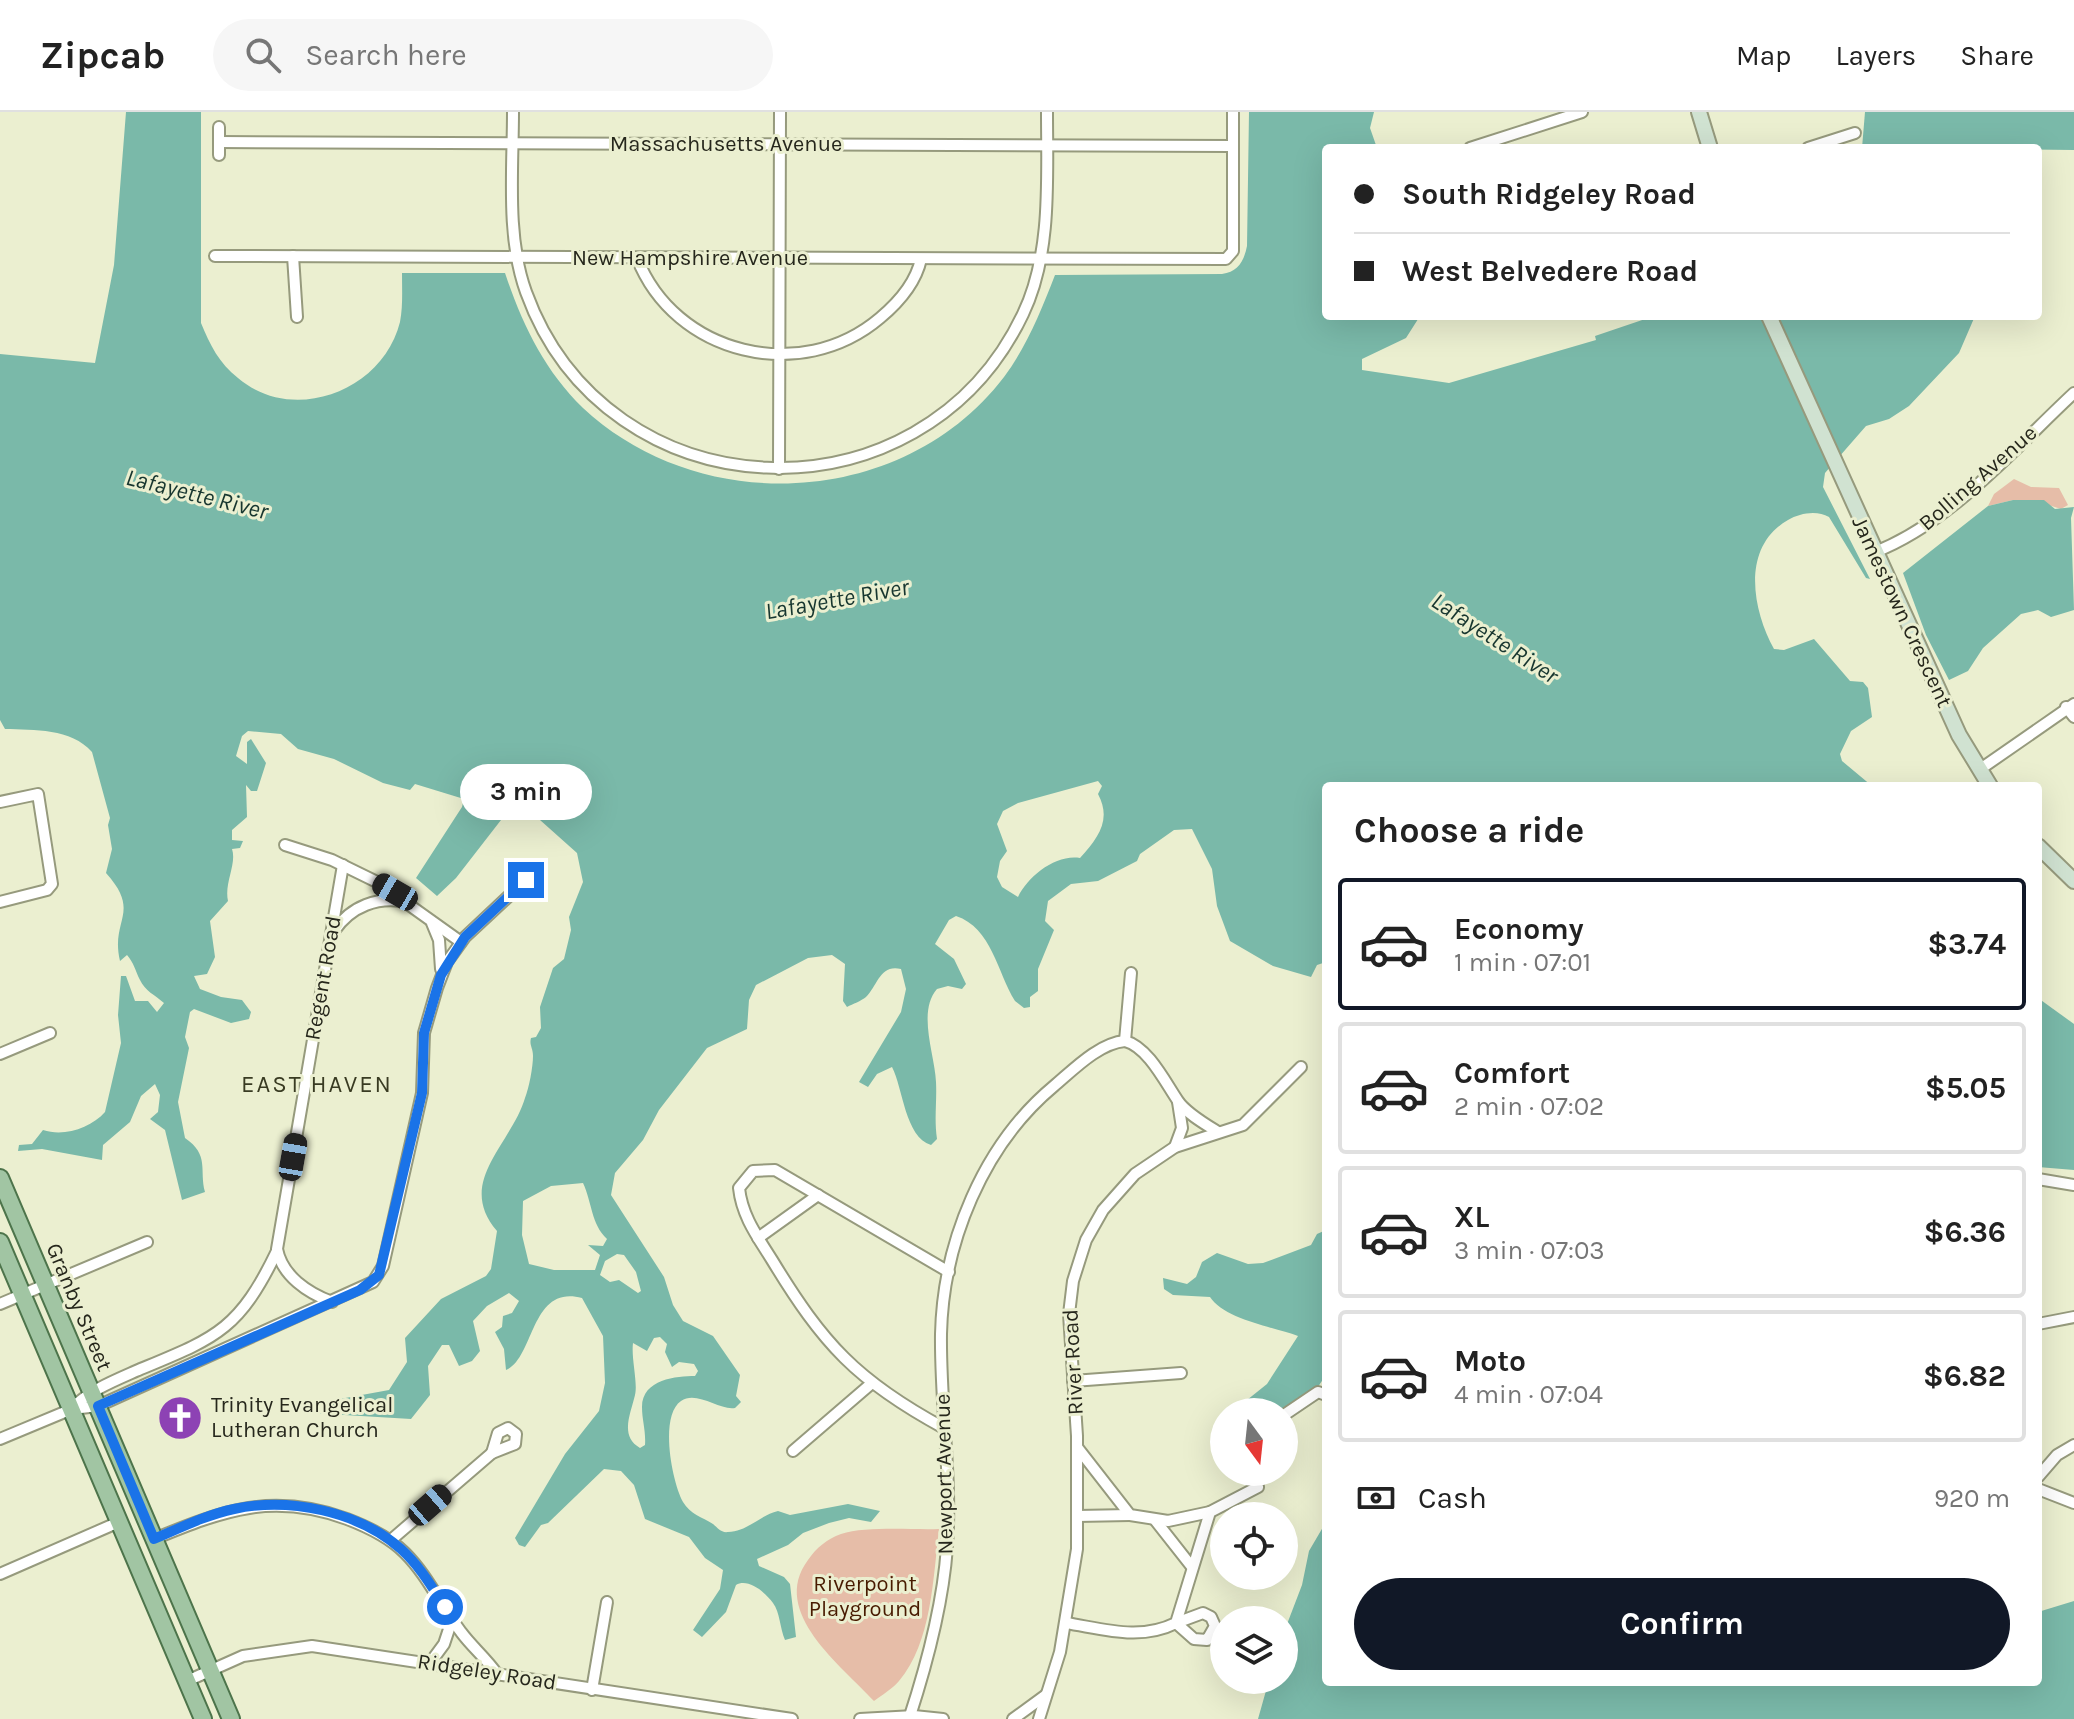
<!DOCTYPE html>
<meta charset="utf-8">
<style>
body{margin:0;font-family:Karla,sans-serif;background:#f6f6f6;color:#222;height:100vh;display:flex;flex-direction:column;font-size:30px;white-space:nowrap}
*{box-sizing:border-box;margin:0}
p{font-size:26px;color:#767676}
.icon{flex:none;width:44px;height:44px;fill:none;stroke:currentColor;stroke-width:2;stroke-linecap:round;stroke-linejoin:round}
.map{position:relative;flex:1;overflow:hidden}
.sheet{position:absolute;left:1322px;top:670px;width:720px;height:904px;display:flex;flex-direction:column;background:#fff;border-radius:8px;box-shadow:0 8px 32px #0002}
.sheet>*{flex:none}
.top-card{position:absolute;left:1322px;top:32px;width:720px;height:176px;border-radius:8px;box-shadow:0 8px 32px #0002;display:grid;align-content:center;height:176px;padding:0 32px;background:#fff}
.needle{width:52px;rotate:165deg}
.buttons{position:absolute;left:1210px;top:1286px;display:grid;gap:16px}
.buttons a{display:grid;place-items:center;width:88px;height:88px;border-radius:50%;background:#fff;box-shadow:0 8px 32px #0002;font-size:40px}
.end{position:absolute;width:36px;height:36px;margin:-18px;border:10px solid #1a73e8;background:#fff;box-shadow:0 0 0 4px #fff}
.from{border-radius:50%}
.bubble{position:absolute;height:56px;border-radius:28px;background:#fff;box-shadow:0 8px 32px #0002;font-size:26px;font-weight:700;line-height:56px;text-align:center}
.car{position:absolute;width:24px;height:48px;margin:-24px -12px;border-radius:10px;box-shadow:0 0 6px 2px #0007;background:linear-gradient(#222 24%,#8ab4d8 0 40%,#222 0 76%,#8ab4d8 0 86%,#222 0)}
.top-card b{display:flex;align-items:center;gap:28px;height:76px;font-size:30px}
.top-card b+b{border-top:2px solid #e0e0e0}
.top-card i{width:20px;height:20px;background:#222}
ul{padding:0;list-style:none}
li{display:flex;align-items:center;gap:24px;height:132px;margin:0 16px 12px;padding:0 16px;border:4px solid #e0e0e0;border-radius:8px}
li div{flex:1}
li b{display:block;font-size:30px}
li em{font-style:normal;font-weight:700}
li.active{border-color:#111827}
li>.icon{width:72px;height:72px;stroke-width:1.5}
h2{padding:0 32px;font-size:36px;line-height:96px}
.pay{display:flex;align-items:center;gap:20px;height:88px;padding:0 32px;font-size:30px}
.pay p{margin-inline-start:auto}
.action{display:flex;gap:16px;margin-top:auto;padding:16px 32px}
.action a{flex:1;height:92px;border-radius:48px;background:#111827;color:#fff;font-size:32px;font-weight:700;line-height:92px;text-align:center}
header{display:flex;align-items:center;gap:48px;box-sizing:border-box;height:112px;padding:0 40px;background:#fff;border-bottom:2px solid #e0e0e0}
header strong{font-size:38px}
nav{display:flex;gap:44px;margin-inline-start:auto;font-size:28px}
.search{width:560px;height:72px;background:#f6f6f6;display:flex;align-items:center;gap:20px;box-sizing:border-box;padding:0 28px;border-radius:44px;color:#767676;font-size:30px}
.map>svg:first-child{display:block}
.green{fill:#e6bda8}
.water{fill:#7ab9a9;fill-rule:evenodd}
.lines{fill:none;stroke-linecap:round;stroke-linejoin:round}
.street-casing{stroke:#969a7d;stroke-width:14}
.secondary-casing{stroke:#969a7d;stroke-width:18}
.primary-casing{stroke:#4d744b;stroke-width:20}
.street{stroke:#fff;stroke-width:10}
.secondary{stroke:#d0e2d1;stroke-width:14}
.primary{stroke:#a1c5a3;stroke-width:16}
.route{stroke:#1a73e8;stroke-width:10}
.labels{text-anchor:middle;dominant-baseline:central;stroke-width:6;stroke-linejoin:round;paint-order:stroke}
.street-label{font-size:22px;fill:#26271c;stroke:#ebefd0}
.poi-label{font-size:22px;fill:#26271c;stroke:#ebefd0;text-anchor:start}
.park-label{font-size:22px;fill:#481b00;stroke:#ebefd0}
.water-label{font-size:24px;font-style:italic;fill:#17362f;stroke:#ebefd0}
.neighbourhood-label{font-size:24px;letter-spacing:2px;fill:#393b22;stroke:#ebefd0}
</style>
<header>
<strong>Zipcab</strong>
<div class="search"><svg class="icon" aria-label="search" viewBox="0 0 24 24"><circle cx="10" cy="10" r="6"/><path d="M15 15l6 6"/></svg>Search here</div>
<nav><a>Map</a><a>Layers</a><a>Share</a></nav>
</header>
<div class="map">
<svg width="2074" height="1607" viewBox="0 0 2074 1607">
<rect width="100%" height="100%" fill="#ebefd0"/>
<g class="green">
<polygon points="2014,367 2031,375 2059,376 2068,393 2061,397 2033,388 2013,388 1988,394 1994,382"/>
<path d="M939,1417c-6,49 -7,113 -40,152 -7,8 -17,14 -25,20 -32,-35 -105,-89 -66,-141 8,-12 19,-21 33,-26 25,-8 71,-4 98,-5z"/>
</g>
<g class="water">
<path d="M126,0h75v211c9,22 18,40 37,55 55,47 145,13 162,-56 3,-15 2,-32 2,-49h103c17,51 39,97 78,135 118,110 321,100 421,-31 23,-31 37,-66 51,-102l167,-1c16,-2 22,-13 25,-28l2,-134h125l-4,16 7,20h-51v168h94l-14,22 -44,21v11l87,13 147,-43 -1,-4 59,-20h321l-16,37 -50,53 -20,13 -23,7 -41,47 -2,14 47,92 -4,-1 -37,-61c-12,-7 -29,-4 -41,3 -47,27 -36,89 -14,129l10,1 30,-11 36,42 13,1 5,6 4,29 -21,14 -11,23 2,7 30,25h-546v176l-9,3 -6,12 -38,-11 -43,-25 -13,-35 -5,-37 -20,-40 -18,1 -34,24 -3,7 -39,20 -27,3 -23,17 -3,20 9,9 -16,39v22l-8,6v10l-6,1 -9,-7c-18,-29 -23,-73 -59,-85l-7,4 -14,24 19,15 12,25 -4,5 -14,-3 -11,3c-20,23 -2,66 -1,93 1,20 -2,37 1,57l-6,6c-26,-8 -28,-57 -39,-78l-15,7 -9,13 -9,-5 42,-70 5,-23 -5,-20c-21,-5 -23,16 -35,28 -5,4 -13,7 -19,10l-4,-6 2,-37 -13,-9 -24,3 -52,27 -7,15 -2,29 -40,19 -48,62 -16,30 -28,33 -4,22 53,82 9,28 10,16 30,15 27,39 -4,21 5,6 -6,6c-15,3 -38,-18 -54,-7 -22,15 -9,81 2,101 7,12 19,15 30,22 5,4 8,9 15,8 19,0 32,-17 50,-21l12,4 58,-11 32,7 -9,11 -22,-4 -20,5 -26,10 -15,12 -31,14 2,7 25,11 6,7 6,53 -11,3c-5,-11 -5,-28 -12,-37 -8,-11 -25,-25 -37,-18l-10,27 -24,25 -9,-7 27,-41 3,-19 -18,-12 -16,-21 -44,-18 -11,-34 -13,-14 -17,-2 -56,54 -7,2 -16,22 -6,-2 -4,-7 50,-84 34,-43 6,-28 -2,-47 -21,-38c-52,-14 -47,60 -76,72l-2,-21 -9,-17 7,-5 1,-11 9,-3 7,-12 -10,-8 -22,13 -14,15 7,30 -8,10 -13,5 -10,-21h-7l-14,21 2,29 -19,24 -100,-6 -16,-6 11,-7 12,3 71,-13 18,-28 -2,-24 36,-39 45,-23 5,-7 6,-38c-42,-49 14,-86 28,-133 4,-10 8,-31 8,-42 0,-8 -4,-11 -2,-18l5,-1 5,-9 -1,-21 13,-39 11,-9 7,-29 -2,-13 14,-35 -6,-29 -37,-33 -27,-11 -5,2 -52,67 -19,18 -21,-18 46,-71 2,-8 -49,-15 -5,6 -27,-7 -49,-24 -36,-10 -17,-15 -33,-3 -6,5 -6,20 11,8v-22l4,-3 15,24 -9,28h-6l-5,-6 1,32 -15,13v10l11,1 -3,7 -8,1c5,15 -8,34 -4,52l-18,20 5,36 -8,17 -13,2 6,13 21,8 21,3 9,12 -2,7 -18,4 -37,-14 -4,3 -5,25 4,11 -11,54 7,36c25,17 14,32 20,54l-23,8 -17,-70 -15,-11 8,-7 2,-17 -5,-11 -14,12 -11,26 -27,23 -1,15 -60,-11 -24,2 1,-6 13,-1 11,-14c21,7 48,-2 62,-18l16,-69 -3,-28 3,-39h5l9,25h13l9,11 7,-9c-9,-8 -19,-12 -24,-23 -5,-10 -6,-17 -13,-25l-7,6c-10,-42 22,-48 -14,-88l6,-24 -4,-24 2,-7 -18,-66c-21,-24 -58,-22 -87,-23l-5,-9v-366l95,9 19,-98zM1098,669l4,5 -4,8c14,26 0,44 -18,64 -24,-4 -52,18 -62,39l-16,-10 -5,-10 3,-16 7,-10 -10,-27 6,-13 15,-8zM583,1071c9,19 8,41 24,56l-4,7 -15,-1 12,10 -5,15h-41l-25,-6 -7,-29 1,-34 28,-15zM617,1142l7,1 12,17 5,19 -3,2 -19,-13 -9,2 -10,-7 5,-14zM660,1225l7,7 -2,8 7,15 7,-5 15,2 4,7 -3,5c-18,0 -53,3 -53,31 0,13 4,24 3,38l-5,3c-21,-12 -9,-35 -5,-53 3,-12 -4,-37 -2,-52l14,8 7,-13z"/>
<polygon points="1865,0 2074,0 2074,38 1862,36"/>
<polygon points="2013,388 2044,388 2055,397 2074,395 2071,406 2074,498 2051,505 2038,498 2021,502 1983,536 1968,559 1949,568 1926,523 1903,461 1988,394"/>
<polygon points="2038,886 2074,912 2074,1058 2038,1055"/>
<path d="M1326,1118v142c-15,40 -57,40 -94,40l35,-28 31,-48c-25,-9 -74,-17 -88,-39l-37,-2 -9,-6 -1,-11 24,6 9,-7 6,-15 15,-9 31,11 15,-1 48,-18 6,-11z"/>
<polygon points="1326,1410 1326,1570 2038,1570 2038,1500 2074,1489 2074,1607 1258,1607 1269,1568 1284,1568 1284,1520 1302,1473 1309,1439"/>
</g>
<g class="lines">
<g class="street-casing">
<g id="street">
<path d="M513,0c0,57 -7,125 13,180 81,224 395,237 497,22 29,-60 24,-137 24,-202"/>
<polyline points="219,15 219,43"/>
<polyline points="219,30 1233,34"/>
<polyline points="1470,36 1582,0"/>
<polyline points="1808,36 1855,21"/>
<polyline points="215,144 1226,147 1233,139 1233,0"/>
<polyline points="293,144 297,205"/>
<path d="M637,146c38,97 164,127 243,60 18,-15 36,-36 41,-59"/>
<polyline points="779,357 780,0"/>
<path d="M1875,440c75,-29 140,-104 199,-159"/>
<polyline points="2066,595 2074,605"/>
<polyline points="1979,658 2074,592"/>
<polyline points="0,690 38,682 52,772 47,778 0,790"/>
<polyline points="285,733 332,748 377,770 461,830"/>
<polyline points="432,811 439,828 441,857"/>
<path d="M334,819c17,-25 44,-35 73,-29"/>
<path d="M1125,929c23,6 40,41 53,60 8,12 27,23 40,31"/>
<polyline points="1125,929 1131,861"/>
<polyline points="0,942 50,921"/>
<polyline points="1175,1035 1182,1016 1178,990"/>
<polyline points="2038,1067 2074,1073"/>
<polyline points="758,1126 818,1083"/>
<path d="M332,1190c-24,-9 -50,-26 -55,-53l66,-384"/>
<polyline points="0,1192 147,1130"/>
<polyline points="2038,1212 2074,1205"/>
<polyline points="1073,1269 1181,1261"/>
<path d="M72,1296c19,-18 39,-26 64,-37 79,-33 102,-39 141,-120"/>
<polyline points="1284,1303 1318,1280 1326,1283"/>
<polygon points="508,1316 516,1322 515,1332 492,1341 498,1321"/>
<path d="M944,1316c-87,-47 -121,-84 -172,-168 -15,-24 -30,-44 -33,-72l14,-17 22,-1 174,102"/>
<polyline points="0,1327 72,1297 98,1294 373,1170 383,1154 422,981 424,921 437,876 447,850 465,825 526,768"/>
<polyline points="1077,1335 1130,1403 1168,1409 1210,1400"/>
<polyline points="793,1339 872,1271"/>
<polyline points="2038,1365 2057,1343 2074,1333"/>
<polyline points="2038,1377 2074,1391"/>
<polyline points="1077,1404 1130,1403"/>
<polyline points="1155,1408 1192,1455"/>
<path d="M154,1427c70,-29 119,-47 193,-20 21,8 42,18 58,34 23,23 36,53 56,79 11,15 25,26 36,42"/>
<polyline points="391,1428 492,1341"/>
<polyline points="0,1462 119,1410"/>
<polygon points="1203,1501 1211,1505 1215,1514 1207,1528 1194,1527 1176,1511"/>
<path d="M1066,1511c38,6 74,18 110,0l34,-111 48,-25 -5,-15"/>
<polyline points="430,1551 444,1532 452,1508"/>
<polyline points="187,1569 243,1544 312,1534 792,1607"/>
<polyline points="592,1578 607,1490"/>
<polyline points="860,1607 914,1604 943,1607"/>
<path d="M909,1607c18,-55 34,-115 38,-172 5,-71 -7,-142 -6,-213 2,-91 42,-189 113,-248 19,-16 45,-43 71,-45"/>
<polyline points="1013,1607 1046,1583"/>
<polyline points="1039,1607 1060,1540 1077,1437 1077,1324 1069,1202 1073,1169 1086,1128 1103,1098 1135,1062 1175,1035 1243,1013 1301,955"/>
</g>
</g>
<g class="secondary-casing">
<g id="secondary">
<polyline points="1699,0 1710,36"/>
<polyline points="1769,204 1959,623 1990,674"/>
<polyline points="2038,734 2074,769"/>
</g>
</g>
<g class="primary-casing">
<g id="primary">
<polyline points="0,1066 231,1607"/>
<polyline points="0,1130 203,1607"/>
</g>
</g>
<use href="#street" class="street"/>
<use href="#secondary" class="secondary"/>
<use href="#primary" class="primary"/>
</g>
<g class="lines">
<path class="route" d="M445,1495c-13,-20 -26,-42 -44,-58 -43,-38 -112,-52 -167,-40 -28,6 -54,19 -80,30l-56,-133 262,-116 19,-15 43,-182 2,-60 17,-58 24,-38 61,-57"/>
</g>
<defs>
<g id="church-disc" transform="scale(2.3)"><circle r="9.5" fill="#8d42b4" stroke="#ebefd0"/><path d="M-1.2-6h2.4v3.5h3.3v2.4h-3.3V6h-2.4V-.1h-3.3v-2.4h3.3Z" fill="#fff"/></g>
</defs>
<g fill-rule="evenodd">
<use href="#church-disc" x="180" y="1306"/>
</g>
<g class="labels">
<g class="street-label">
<text x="726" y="32">Massachusetts Avenue</text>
<text x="690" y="146">New Hampshire Avenue</text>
<text transform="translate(1978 366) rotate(-41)">Bolling Avenue</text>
<text transform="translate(1902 500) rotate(65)">Jamestown Crescent</text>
<text transform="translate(323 866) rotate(-80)">Regent Road</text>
<text transform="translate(79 1195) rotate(67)">Granby Street</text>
<text transform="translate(1073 1250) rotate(-93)">River Road</text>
<text transform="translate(944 1362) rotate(-91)">Newport Avenue</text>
<text transform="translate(487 1560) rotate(9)">Ridgeley Road</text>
</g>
<g class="poi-label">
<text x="211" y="1293">Trinity Evangelical<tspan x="211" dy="25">Lutheran Church</tspan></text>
</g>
<g class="park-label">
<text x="865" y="1472">Riverpoint<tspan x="865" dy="25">Playground</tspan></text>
</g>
<g class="water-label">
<text transform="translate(197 382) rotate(14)">Lafayette River</text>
<text transform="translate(837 487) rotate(-10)">Lafayette River</text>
<text transform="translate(1495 526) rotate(33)">Lafayette River</text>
</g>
<g class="neighbourhood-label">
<text x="317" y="972">EAST HAVEN</text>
</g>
</g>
</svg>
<div class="buttons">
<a><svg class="needle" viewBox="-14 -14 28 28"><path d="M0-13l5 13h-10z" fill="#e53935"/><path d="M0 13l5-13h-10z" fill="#767676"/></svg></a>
<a><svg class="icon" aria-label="locate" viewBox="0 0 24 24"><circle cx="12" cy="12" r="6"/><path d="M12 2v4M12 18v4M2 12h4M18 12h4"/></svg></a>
<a><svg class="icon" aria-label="layers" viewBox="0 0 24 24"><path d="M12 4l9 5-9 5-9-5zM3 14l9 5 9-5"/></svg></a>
</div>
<i class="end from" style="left:445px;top:1495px"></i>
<i class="end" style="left:526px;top:768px"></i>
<div class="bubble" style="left:460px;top:652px;width:132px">3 min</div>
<i class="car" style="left:395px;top:780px;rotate:300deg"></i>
<i class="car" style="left:293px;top:1045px;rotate:10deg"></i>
<i class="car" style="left:430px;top:1393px;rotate:49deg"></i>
<div class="top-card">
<b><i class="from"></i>South Ridgeley Road</b>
<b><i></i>West Belvedere Road</b>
</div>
<section class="sheet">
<h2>Choose a ride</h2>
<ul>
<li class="active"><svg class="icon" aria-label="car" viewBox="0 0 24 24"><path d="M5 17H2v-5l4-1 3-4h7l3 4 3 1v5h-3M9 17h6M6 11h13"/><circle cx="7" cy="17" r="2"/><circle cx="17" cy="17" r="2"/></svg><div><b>Economy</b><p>1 min · 07:01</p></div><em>$3.74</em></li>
<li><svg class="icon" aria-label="car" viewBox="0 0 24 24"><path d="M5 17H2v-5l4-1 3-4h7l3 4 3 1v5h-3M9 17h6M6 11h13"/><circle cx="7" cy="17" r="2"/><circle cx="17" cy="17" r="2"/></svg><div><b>Comfort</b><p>2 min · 07:02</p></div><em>$5.05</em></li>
<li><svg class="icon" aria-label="car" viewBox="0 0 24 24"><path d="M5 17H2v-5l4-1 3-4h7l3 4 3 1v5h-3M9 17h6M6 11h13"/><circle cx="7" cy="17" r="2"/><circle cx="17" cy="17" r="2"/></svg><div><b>XL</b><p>3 min · 07:03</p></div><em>$6.36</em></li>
<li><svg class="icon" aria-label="car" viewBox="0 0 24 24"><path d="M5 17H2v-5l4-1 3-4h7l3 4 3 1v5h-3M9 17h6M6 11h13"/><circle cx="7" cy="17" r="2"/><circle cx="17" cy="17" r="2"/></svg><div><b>Moto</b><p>4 min · 07:04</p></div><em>$6.82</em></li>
</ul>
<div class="pay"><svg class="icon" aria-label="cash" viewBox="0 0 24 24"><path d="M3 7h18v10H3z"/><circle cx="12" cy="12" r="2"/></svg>Cash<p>920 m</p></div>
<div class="action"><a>Confirm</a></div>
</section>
</div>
